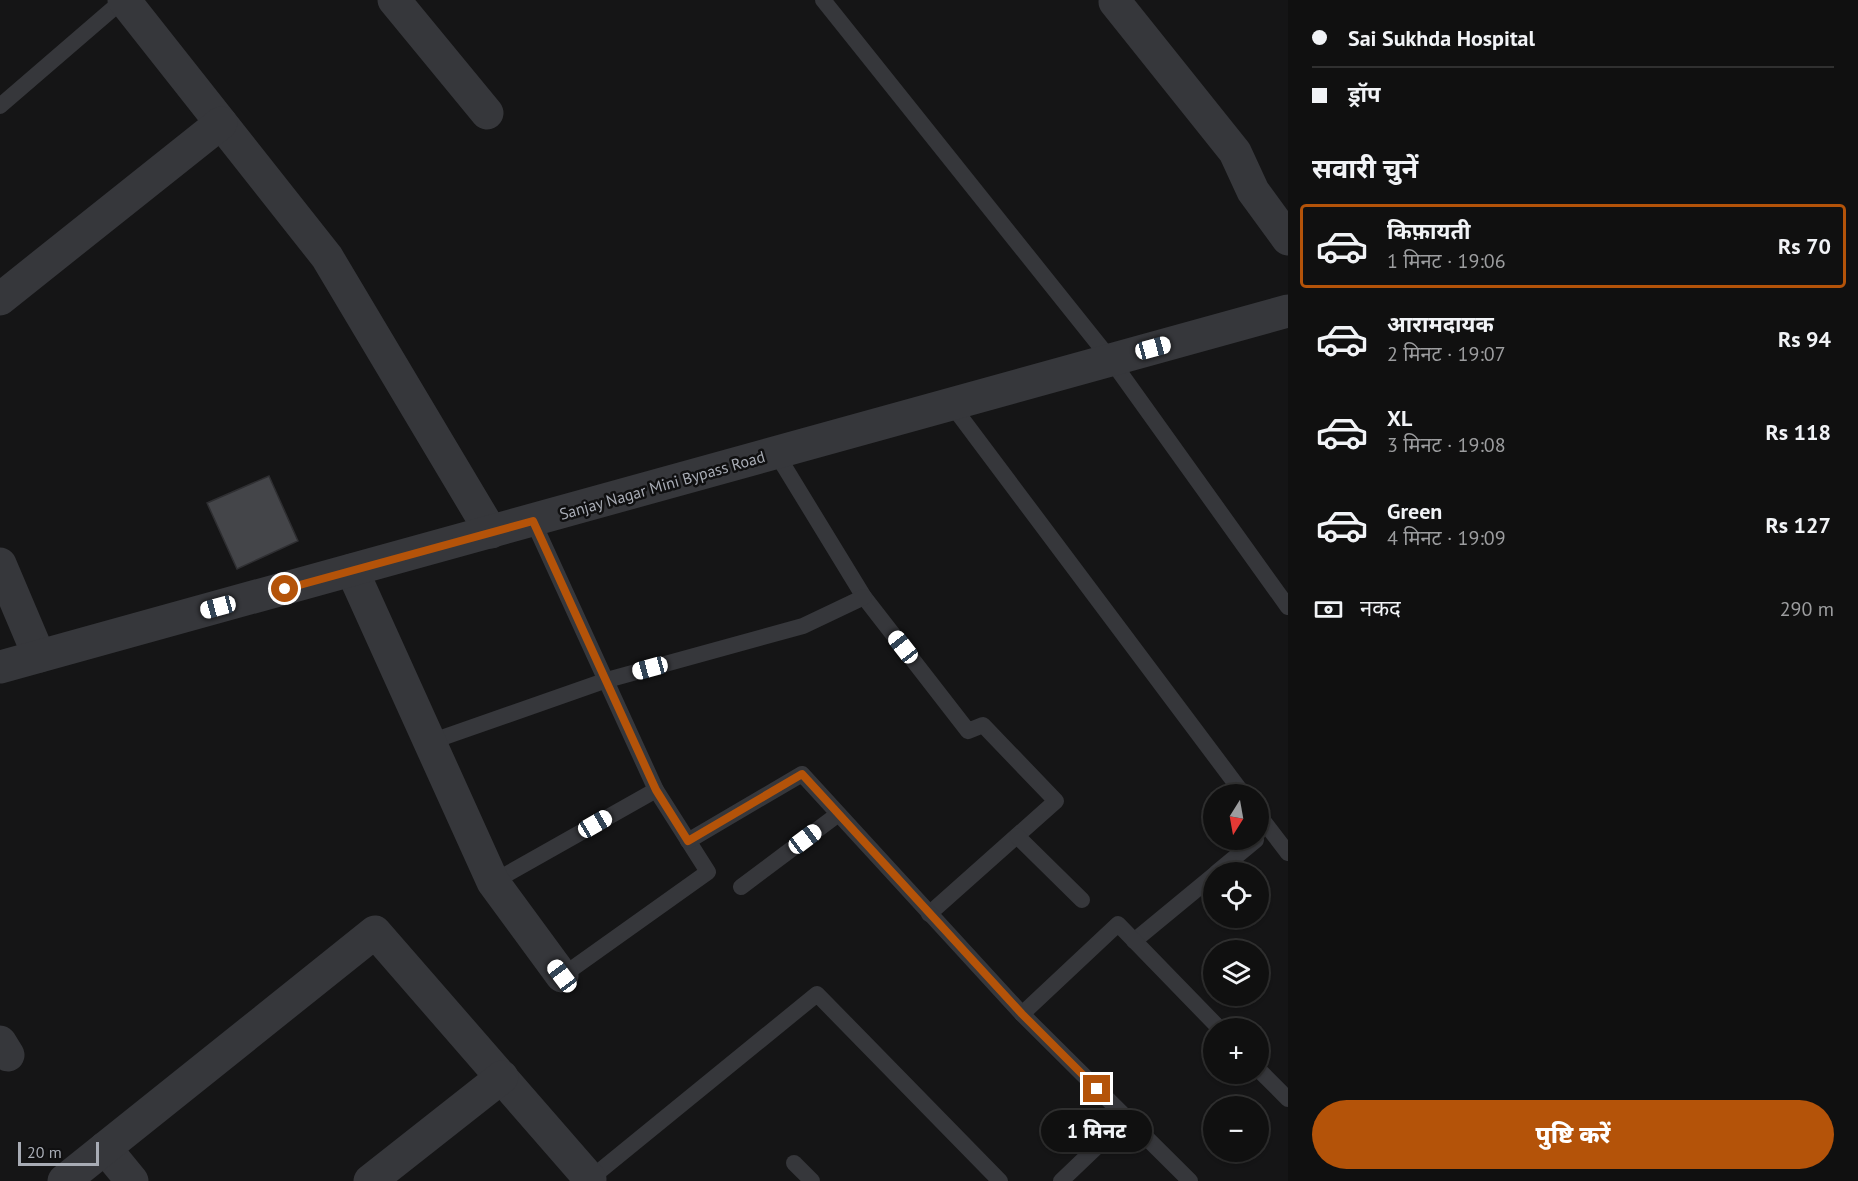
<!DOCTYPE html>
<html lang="hi">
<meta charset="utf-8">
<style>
body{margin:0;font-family:"PT Sans","Noto Sans Devanagari",sans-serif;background:#1e1e1e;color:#f1f3f6;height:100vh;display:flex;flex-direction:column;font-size:22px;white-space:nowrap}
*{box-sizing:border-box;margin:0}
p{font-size:20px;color:#9c9d9f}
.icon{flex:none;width:33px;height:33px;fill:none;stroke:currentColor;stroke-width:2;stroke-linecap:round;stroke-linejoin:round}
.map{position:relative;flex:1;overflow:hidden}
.panel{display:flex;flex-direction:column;background:#101010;width:570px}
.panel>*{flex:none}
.hud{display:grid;align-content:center;height:132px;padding:0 24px;background:#101010}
.needle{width:39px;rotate:191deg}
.controls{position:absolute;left:1203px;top:784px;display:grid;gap:12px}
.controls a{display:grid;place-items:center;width:66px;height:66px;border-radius:50%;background:#101010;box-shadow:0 2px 4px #0004,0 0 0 2px #303030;font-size:30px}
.scale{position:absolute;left:18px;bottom:15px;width:81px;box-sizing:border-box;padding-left:6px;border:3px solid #a8acb5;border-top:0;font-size:16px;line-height:21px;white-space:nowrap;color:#a8acb5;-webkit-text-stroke:4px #101011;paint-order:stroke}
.end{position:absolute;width:27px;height:27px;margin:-14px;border:8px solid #b45309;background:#fff;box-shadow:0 0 0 3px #fff}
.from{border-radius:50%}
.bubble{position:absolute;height:42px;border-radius:21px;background:#101010;box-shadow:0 2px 4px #0004,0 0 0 2px #303030;font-size:20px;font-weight:800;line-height:42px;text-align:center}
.car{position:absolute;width:18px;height:36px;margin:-18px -9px;border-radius:8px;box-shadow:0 0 4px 2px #0007;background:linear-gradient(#fff 24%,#345 0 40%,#fff 0 76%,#345 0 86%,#fff 0)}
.hud b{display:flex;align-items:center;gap:21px;height:57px;font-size:22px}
.hud b+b{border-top:2px solid #303030}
.hud i{width:15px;height:15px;background:#f1f3f6}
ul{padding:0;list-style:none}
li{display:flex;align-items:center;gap:18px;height:84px;margin:0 12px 9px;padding:0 12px;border:3px solid transparent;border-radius:6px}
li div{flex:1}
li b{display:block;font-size:22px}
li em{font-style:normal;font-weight:800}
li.selected{border-color:#b45309}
li>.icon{width:54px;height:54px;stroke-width:1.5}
h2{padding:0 24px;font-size:27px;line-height:72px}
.pay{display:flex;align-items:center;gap:15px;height:66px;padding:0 24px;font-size:22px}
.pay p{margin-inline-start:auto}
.button{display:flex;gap:12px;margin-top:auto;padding:12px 24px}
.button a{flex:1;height:69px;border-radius:36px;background:#b45309;color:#fff;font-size:24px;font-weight:800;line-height:69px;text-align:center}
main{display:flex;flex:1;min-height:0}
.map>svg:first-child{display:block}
.building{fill:#444549;stroke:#2f2f32;stroke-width:1.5}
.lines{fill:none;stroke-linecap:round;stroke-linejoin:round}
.service{stroke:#36373b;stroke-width:16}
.minor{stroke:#36373b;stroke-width:33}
.tertiary{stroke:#36373b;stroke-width:33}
.route{stroke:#b45309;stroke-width:8}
.labels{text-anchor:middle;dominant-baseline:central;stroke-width:5;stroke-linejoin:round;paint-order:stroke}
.street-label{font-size:16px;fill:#a8acb5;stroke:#101011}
</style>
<main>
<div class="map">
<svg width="1288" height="1181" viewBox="0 0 1288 1181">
<rect width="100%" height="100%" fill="#151516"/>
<polygon class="building" points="269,476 298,541 237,569 207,503"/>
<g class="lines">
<g class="service">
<polyline points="823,0 1111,360 1288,607"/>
<polyline points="0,106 123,0"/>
<polyline points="951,404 1244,795"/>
<polyline points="776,453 864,597 968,731 983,725 1056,801 929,914"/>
<polyline points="533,521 656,790 708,872 562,976"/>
<polyline points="430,742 607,680 803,626 864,597"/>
<polyline points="1258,814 1288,853"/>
<polyline points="1017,836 1082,900"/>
<polyline points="688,841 802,774 1022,1014 1190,1181"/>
<polyline points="1216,873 1256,840"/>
<polyline points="493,882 656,790"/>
<polyline points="741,887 837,815"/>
<polyline points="1134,941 1214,875"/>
<polyline points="1022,1014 1118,924 1220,1029"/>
<polyline points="1258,1069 1288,1099"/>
<polyline points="794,1163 812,1181"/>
<polyline points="590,1179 817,994 1000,1181"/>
<polyline points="1061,1181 1127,1118"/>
</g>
<g class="minor">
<polyline points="124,0 327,257 491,532"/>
<polyline points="394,0 487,113"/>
<polyline points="1117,0 1115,2 1235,152 1253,191 1288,239"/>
<polyline points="0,299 221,123"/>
<polyline points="0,564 39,656"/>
<polyline points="352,570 493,882 562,976"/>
<polyline points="0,1042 8,1055"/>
<polyline points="105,1148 132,1181"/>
<polyline points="64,1181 375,932 590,1179"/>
<polyline points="370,1181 502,1077"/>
</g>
<polyline class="tertiary" points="0,667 1288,311"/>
</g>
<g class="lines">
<polyline class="route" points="285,589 533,521 656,790 688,841 802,774 1022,1014 1097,1089"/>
</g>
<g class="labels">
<g class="street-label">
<text transform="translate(662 485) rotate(-16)">Sanjay Nagar Mini Bypass Road</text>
</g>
</g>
</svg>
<div class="controls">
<a><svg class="needle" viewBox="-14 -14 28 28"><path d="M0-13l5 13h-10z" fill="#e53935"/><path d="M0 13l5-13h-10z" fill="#9c9d9f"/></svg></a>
<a><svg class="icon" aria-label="locate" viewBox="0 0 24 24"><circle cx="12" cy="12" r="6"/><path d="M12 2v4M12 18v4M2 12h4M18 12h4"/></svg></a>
<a><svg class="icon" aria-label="layers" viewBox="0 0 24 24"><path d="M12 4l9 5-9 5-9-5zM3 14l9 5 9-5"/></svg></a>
<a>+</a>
<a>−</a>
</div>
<div class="scale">20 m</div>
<i class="end from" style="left:285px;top:589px"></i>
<i class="end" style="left:1097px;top:1089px"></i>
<div class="bubble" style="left:1041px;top:1110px;width:111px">1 मिनट</div>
<i class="car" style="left:1153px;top:348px;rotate:75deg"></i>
<i class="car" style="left:218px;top:607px;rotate:255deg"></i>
<i class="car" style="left:903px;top:647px;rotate:322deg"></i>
<i class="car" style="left:650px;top:668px;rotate:255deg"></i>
<i class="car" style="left:595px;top:824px;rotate:60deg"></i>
<i class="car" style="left:805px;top:839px;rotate:53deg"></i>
<i class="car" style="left:562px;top:976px;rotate:323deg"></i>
</div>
<section class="panel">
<div class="hud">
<b><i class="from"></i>Sai Sukhda Hospital</b>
<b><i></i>ड्रॉप</b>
</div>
<h2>सवारी चुनें</h2>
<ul>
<li class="selected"><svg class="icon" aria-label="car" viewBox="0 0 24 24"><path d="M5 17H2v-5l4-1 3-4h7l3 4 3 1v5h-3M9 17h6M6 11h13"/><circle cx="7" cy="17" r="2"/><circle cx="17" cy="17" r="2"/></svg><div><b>किफ़ायती</b><p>1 मिनट · 19:06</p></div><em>Rs 70</em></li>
<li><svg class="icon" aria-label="car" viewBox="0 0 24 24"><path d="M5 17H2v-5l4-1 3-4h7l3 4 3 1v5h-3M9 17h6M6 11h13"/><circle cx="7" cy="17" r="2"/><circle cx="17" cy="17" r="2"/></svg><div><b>आरामदायक</b><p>2 मिनट · 19:07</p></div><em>Rs 94</em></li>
<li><svg class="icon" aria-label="car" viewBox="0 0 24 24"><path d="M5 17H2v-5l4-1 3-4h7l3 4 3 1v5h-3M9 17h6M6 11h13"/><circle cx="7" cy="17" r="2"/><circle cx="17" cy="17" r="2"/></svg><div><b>XL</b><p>3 मिनट · 19:08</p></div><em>Rs 118</em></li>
<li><svg class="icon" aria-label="car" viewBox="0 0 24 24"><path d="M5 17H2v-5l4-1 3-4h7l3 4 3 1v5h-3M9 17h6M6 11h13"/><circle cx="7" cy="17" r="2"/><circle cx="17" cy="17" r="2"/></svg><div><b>Green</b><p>4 मिनट · 19:09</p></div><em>Rs 127</em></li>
</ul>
<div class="pay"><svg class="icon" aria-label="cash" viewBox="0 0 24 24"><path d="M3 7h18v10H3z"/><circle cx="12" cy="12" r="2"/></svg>नकद<p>290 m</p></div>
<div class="button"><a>पुष्टि करें</a></div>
</section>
</main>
